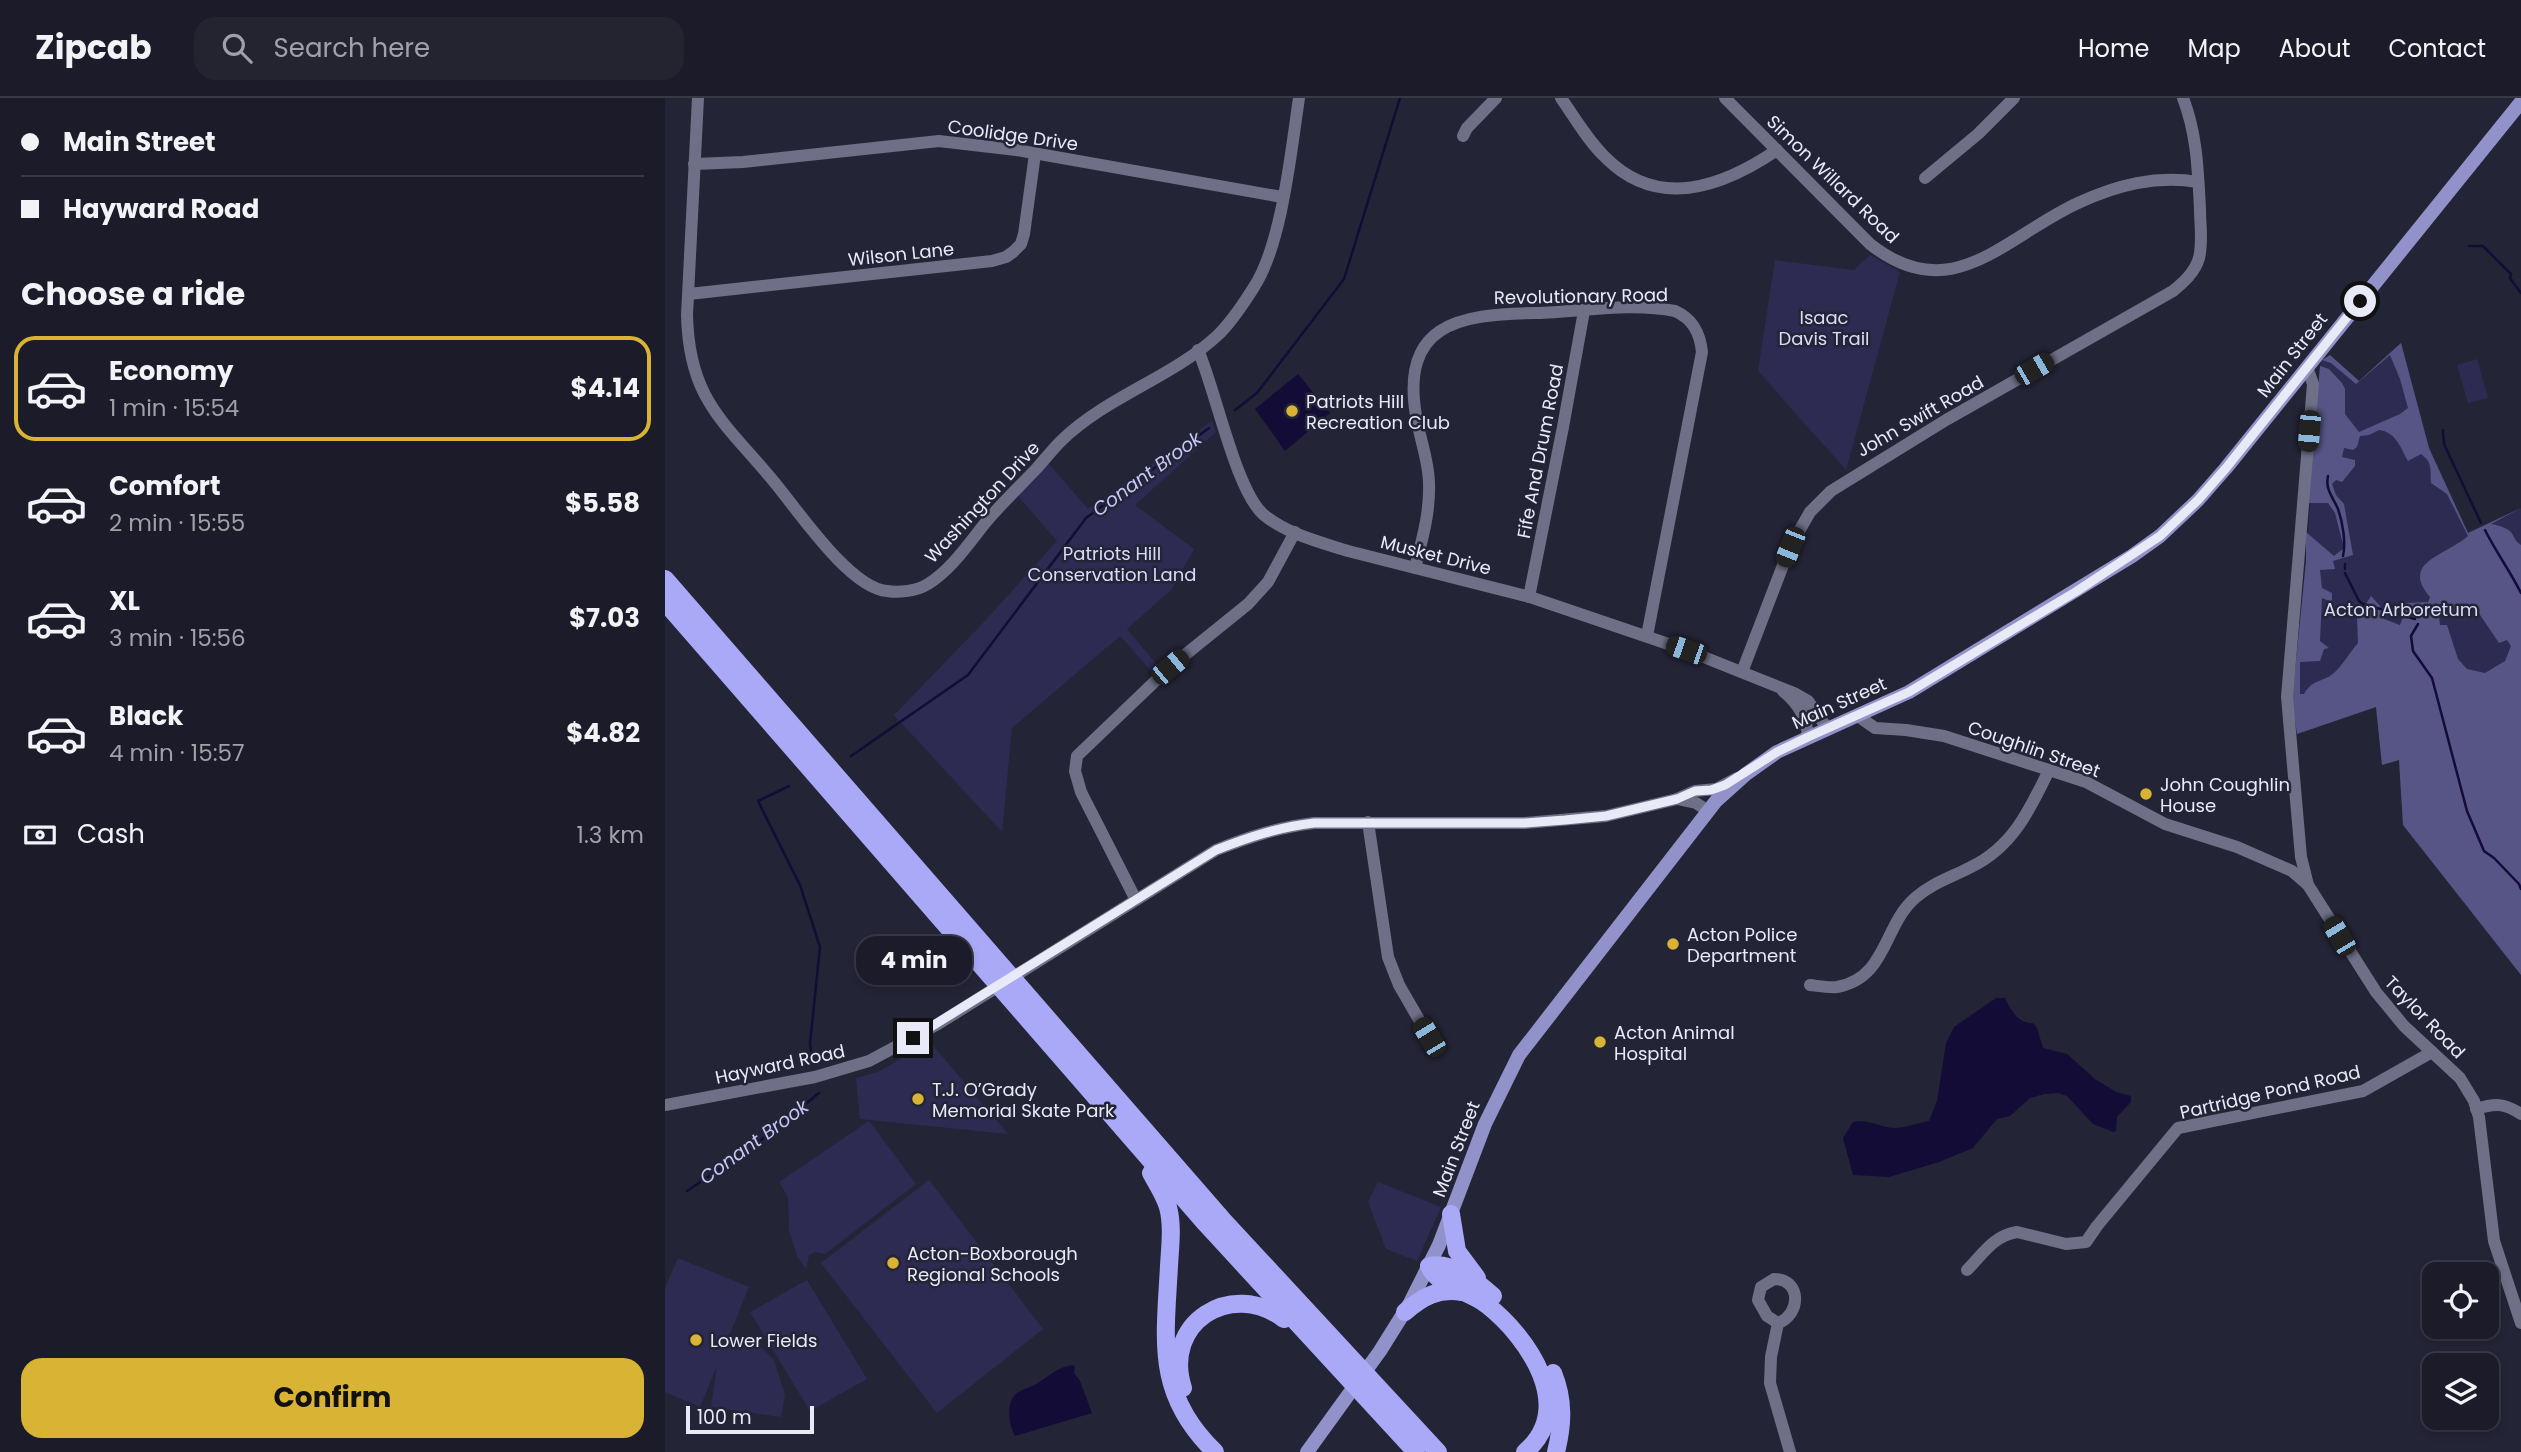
<!DOCTYPE html>
<meta charset="utf-8">
<style>
body{margin:0;font-family:Poppins,sans-serif;background:#242431;color:#f1f3f6;height:100vh;display:flex;flex-direction:column;font-size:26px;white-space:nowrap}
*{box-sizing:border-box;margin:0}
p{font-size:23px;color:#a0a1a8}
.icon{flex:none;width:38px;height:38px;fill:none;stroke:currentColor;stroke-width:2;stroke-linecap:round;stroke-linejoin:round}
.map{position:relative;flex:1;overflow:hidden}
.panel{display:flex;flex-direction:column;background:#1b1b29;width:665px}
.panel>*{flex:none}
.hud{display:grid;align-content:center;height:154px;padding:0 21px;background:#1b1b29}
.controls{position:absolute;left:1757px;top:1164px;display:grid;gap:14px}
.controls a{display:grid;place-items:center;width:77px;height:77px;border-radius:14px;background:#1b1b29;box-shadow:0 4px 10px #0003,0 0 0 2px #393946;font-size:35px}
.scale{position:absolute;left:21px;bottom:18px;width:128px;box-sizing:border-box;padding-left:7px;border:4px solid #e9eaf7;border-top:0;font-size:19px;line-height:24px;white-space:nowrap;color:#e9eaf7;-webkit-text-stroke:5px #242437;paint-order:stroke}
.end{position:absolute;width:32px;height:32px;margin:-16px;border:9px solid #e9eaf7;background:#111;box-shadow:0 0 0 4px #111}
.from{border-radius:50%}
.bubble{position:absolute;height:49px;border-radius:21px;background:#1b1b29;box-shadow:0 4px 10px #0003,0 0 0 2px #393946;font-size:23px;font-weight:700;line-height:49px;text-align:center}
.car{position:absolute;width:21px;height:42px;margin:-21px -10px;border-radius:9px;box-shadow:0 0 5px 2px #0007;background:linear-gradient(#222 24%,#8ab4d8 0 40%,#222 0 76%,#8ab4d8 0 86%,#222 0)}
.hud b{display:flex;align-items:center;gap:24px;height:66px;font-size:26px}
.hud b+b{border-top:2px solid #393946}
.hud i{width:18px;height:18px;background:#f1f3f6}
ul{padding:0;list-style:none}
li{display:flex;align-items:center;gap:21px;height:105px;margin:0 14px 10px;padding:0 7px;border:4px solid transparent;border-radius:21px}
li div{flex:1}
li b{display:block;font-size:26px}
li em{font-style:normal;font-weight:700}
li.active{border-color:#d9b334}
li>.icon{width:63px;height:63px;stroke-width:1.5}
h2{padding:0 21px;font-size:32px;line-height:84px}
.pay{display:flex;align-items:center;gap:18px;height:77px;padding:0 21px;font-size:26px}
.pay p{margin-inline-start:auto}
.button{display:flex;gap:14px;margin-top:auto;padding:14px 21px}
.button a{flex:1;height:80px;border-radius:21px;background:#d9b334;color:#111;font-size:28px;font-weight:700;line-height:80px;text-align:center}
header{display:flex;align-items:center;gap:42px;box-sizing:border-box;height:98px;padding:0 35px;background:#1b1b29;border-bottom:2px solid #393946}
header strong{font-size:33px}
nav{display:flex;gap:38px;margin-inline-start:auto;font-size:24px}
.search{width:490px;height:63px;background:#242431;display:flex;align-items:center;gap:18px;box-sizing:border-box;padding:0 24px;border-radius:21px;color:#a0a1a8;font-size:26px}
main{display:flex;flex:1;min-height:0}
.map>svg:first-child{display:block}
.green{fill:#2d2b52}
.forest{fill:#565585;fill-rule:evenodd}
.water{fill:#120c36}
.lines{fill:none;stroke-linecap:round;stroke-linejoin:round}
.stream{stroke:#120c36;stroke-width:2.5}
.minor{stroke:#6f7087;stroke-width:12}
.major{stroke:#9292ca;stroke-width:14}
.highway{stroke:#a9a9f7;stroke-width:18}
.route{stroke:#e9eaf7;stroke-width:9}
.poi-dot{fill:#d9b334;stroke:#242437;stroke-width:2.5}
.labels{text-anchor:middle;dominant-baseline:central;stroke-width:5;stroke-linejoin:round;paint-order:stroke}
.street-label{font-size:18px;fill:#e9eaf7;stroke:#242437}
.park-label{font-size:18px;fill:#dadbfb;stroke:#242437}
.poi-label{font-size:18px;fill:#e9eaf7;stroke:#242437;text-anchor:start}
.water-label{font-size:19px;font-style:italic;fill:#c6c7f5;stroke:#242437}
</style>
<header>
<strong>Zipcab</strong>
<div class="search"><svg class="icon" aria-label="search" viewBox="0 0 24 24"><circle cx="10" cy="10" r="6"/><path d="M15 15l6 6"/></svg>Search here</div>
<nav><a>Home</a><a>Map</a><a>About</a><a>Contact</a></nav>
</header>
<main>
<section class="panel">
<div class="hud">
<b><i class="from"></i>Main Street</b>
<b><i></i>Hayward Road</b>
</div>
<h2>Choose a ride</h2>
<ul>
<li class="active"><svg class="icon" aria-label="car" viewBox="0 0 24 24"><path d="M5 17H2v-5l4-1 3-4h7l3 4 3 1v5h-3M9 17h6M6 11h13"/><circle cx="7" cy="17" r="2"/><circle cx="17" cy="17" r="2"/></svg><div><b>Economy</b><p>1 min · 15:54</p></div><em>$4.14</em></li>
<li><svg class="icon" aria-label="car" viewBox="0 0 24 24"><path d="M5 17H2v-5l4-1 3-4h7l3 4 3 1v5h-3M9 17h6M6 11h13"/><circle cx="7" cy="17" r="2"/><circle cx="17" cy="17" r="2"/></svg><div><b>Comfort</b><p>2 min · 15:55</p></div><em>$5.58</em></li>
<li><svg class="icon" aria-label="car" viewBox="0 0 24 24"><path d="M5 17H2v-5l4-1 3-4h7l3 4 3 1v5h-3M9 17h6M6 11h13"/><circle cx="7" cy="17" r="2"/><circle cx="17" cy="17" r="2"/></svg><div><b>XL</b><p>3 min · 15:56</p></div><em>$7.03</em></li>
<li><svg class="icon" aria-label="car" viewBox="0 0 24 24"><path d="M5 17H2v-5l4-1 3-4h7l3 4 3 1v5h-3M9 17h6M6 11h13"/><circle cx="7" cy="17" r="2"/><circle cx="17" cy="17" r="2"/></svg><div><b>Black</b><p>4 min · 15:57</p></div><em>$4.82</em></li>
</ul>
<div class="pay"><svg class="icon" aria-label="cash" viewBox="0 0 24 24"><path d="M3 7h18v10H3z"/><circle cx="12" cy="12" r="2"/></svg>Cash<p>1.3 km</p></div>
<div class="button"><a>Confirm</a></div>
</section>
<div class="map">
<svg width="1856" height="1354" viewBox="0 0 1856 1354">
<rect width="100%" height="100%" fill="#242437"/>
<g class="green">
<polygon points="1205,157 1235,174 1181,372 1093,273 1110,162 1189,172"/>
<polygon points="1736,245 1764,350 1803,435 1856,410 1856,689 1738,727 1734,662 1717,667 1711,609 1632,636 1627,603 1641,463 1655,268 1657,262 1665,257 1694,283"/>
<polygon points="1812,261 1823,300 1803,305 1792,267"/>
<polygon points="547,323 551,334 470,407 529,451 507,491 462,531 493,568 487,574 455,538 347,630 337,734 229,617 319,524 392,443 353,398 383,365 423,411"/>
<polygon points="265,944 343,1036 195,1021 191,980 213,974"/>
<polygon points="204,1023 251,1086 160,1156 150,1154 144,1157 141,1171 132,1158 124,1132 123,1099 114,1084"/>
<polygon points="264,1082 378,1231 272,1315 156,1165"/>
<polygon points="713,1084 776,1109 752,1163 721,1151 703,1104"/>
<polygon points="13,1160 84,1189 64,1238 96,1249 109,1262 120,1297 116,1319 46,1309 52,1268 35,1309 0,1294 0,1190"/>
<polygon points="142,1182 202,1281 145,1313 85,1214"/>
</g>
<path class="forest" d="M1736,245l28,105 39,85 53,-25 -30,16c4,0 16,4 20,8 4,6 4,9 10,13v430l-118,-150 -4,-65 -17,5 -6,-58 -79,27 -5,-33 14,-140v-29l28,24 10,-8 -9,-35 -7,-10h-20l12,-137 9,3 13,14 3,6v25l14,18 41,-18 8,-6 -8,-29 -10,-24 -34,29 -25,-21 -9,-3 8,-5 29,26zM1714,332c17,2 21,17 29,31l13,-7c12,9 9,15 10,29l16,11 21,42c-23,20 -68,26 -38,61l-2,5 -23,1 -6,8 4,6 -3,8 -16,-6 -4,-13 -9,-10 -14,22 1,25c-8,9 -14,20 -22,28 -12,12 -23,7 -32,23h-4v-32l20,-1 4,-12 5,-1 -9,-7 2,-43 10,4v-9l-10,-5 -2,-18 15,-1 -2,-8 20,-6 -9,-51 -8,-9 -4,-11 4,-4 6,2 13,-16v-6l-13,-3 2,-9 9,2 4,-3 3,-11 9,-1zM1809,508l25,37 8,-3 4,6 -6,15 -20,12 -18,-4 -9,-10 -11,-34h-7l-1,-9z"/>
<g class="water">
<polygon points="633,276 665,315 620,353 590,311"/>
<path d="M1331,900h9c6,12 13,26 28,25l4,5 6,20 24,6 28,25 21,13 15,4v6l-14,15 -1,14 -3,1 -20,-8 -26,-28 -9,-3 -14,1 -14,4 -20,18 -13,3 -24,29 -34,14 -50,15 -36,-2 -10,-37 10,-16c17,-3 25,5 41,6 11,0 24,-5 35,-7l8,-20 9,-58 8,-16z"/>
<path d="M408,1267l2,2 -1,6 6,8 12,32 -77,23c-6,-11 -10,-34 2,-43 6,-4 14,-6 21,-10 14,-9 18,-15 35,-18z"/>
</g>
<g class="lines">
<g class="stream">
<polyline points="1804,148 1818,148 1846,176 1845,180 1856,195"/>
<polyline points="570,312 592,295 679,181 735,0"/>
<polyline points="1778,332 1779,346 1816,425"/>
<path d="M1663,378c-3,14 5,21 10,33 5,14 8,34 5,47"/>
<path d="M1820,432c11,22 25,41 36,63"/>
<polyline points="1680,471 1680,466"/>
<polyline points="1680,475 1694,503 1698,506 1750,521"/>
<polyline points="1753,526 1746,538 1748,553 1767,580 1802,713 1819,753 1829,760 1854,786 1856,791"/>
<polyline points="186,658 303,577 421,420 544,330"/>
<polyline points="124,688 93,703 135,787 155,849 145,946 148,964"/>
<polyline points="22,1093 85,1051 154,995"/>
</g>
<g class="minor">
<path d="M33,0l-11,217c2,86 38,107 88,168 24,29 75,105 112,108 12,2 30,0 41,-7 23,-14 41,-41 58,-62 16,-19 34,-36 51,-54 8,-9 16,-19 24,-27 46,-45 113,-64 158,-107 13,-13 25,-31 35,-47 28,-43 37,-136 45,-189"/>
<path d="M896,0c14,20 27,43 45,60 53,53 118,28 171,-8"/>
<path d="M1060,0l145,146c82,65 134,-7 208,-41 39,-18 78,-28 120,-21"/>
<polyline points="798,38 802,30 831,0"/>
<polyline points="29,66 78,64 274,43 351,52 617,99"/>
<polyline points="1260,80 1313,36 1349,0"/>
<polyline points="24,196 327,163 341,159 348,154 356,146 359,136 370,56"/>
<path d="M533,252c17,38 38,142 66,165 23,19 56,27 84,36l182,46 156,53 108,43 14,8 19,27"/>
<polyline points="1642,269 1648,286 1622,599 1636,759 1643,787 1711,894 1739,928 1795,980 1809,1003 1814,1019 1829,1143 1856,1225"/>
<path d="M750,470c7,-28 15,-55 14,-84 0,-21 -8,-42 -12,-63 -19,-97 41,-107 119,-108 45,-1 94,-11 139,-2 18,8 25,22 27,41l-55,284"/>
<polyline points="864,499 898,329 919,213"/>
<path d="M1077,574l48,-125 20,-35 21,-21 115,-71 227,-129c11,-9 22,-19 26,-33 4,-16 1,-33 1,-49 -2,-38 -3,-75 -17,-111"/>
<path d="M1118,593c15,12 24,28 25,46"/>
<polyline points="1193,618 1210,630 1241,632 1279,638 1421,684 1500,726 1572,749 1627,773 1643,787"/>
<polyline points="1012,701 1031,705 1043,713"/>
<polyline points="703,724 723,859 734,887 764,939"/>
<polyline points="471,802 416,694 410,673 412,658 505,569 583,506 603,484 630,434"/>
<path d="M1145,887c9,1 19,3 27,2 50,-9 46,-61 78,-89 17,-15 37,-21 56,-31 42,-20 59,-58 78,-97"/>
<path d="M0,1007l150,-28 54,-16 69,-37 278,-174c33,-13 63,-23 98,-27h211l81,-7 71,-17 18,-8 21,-2 21,-11"/>
<path d="M1811,1011c19,-6 28,-6 45,5"/>
<path d="M1302,1172c16,-16 26,-34 50,-38l49,12 20,-2 11,-16 81,-98 185,-37 69,-39"/>
<path d="M1109,1181c28,0 27,36 4,44l-11,-7 -9,-16 3,-13z"/>
<polyline points="1113,1225 1106,1259 1105,1285 1125,1354"/>
</g>
<polyline class="major" points="642,1354 715,1253 745,1205 774,1147 820,1026 854,957 1051,703 1081,676 1112,654 1244,594 1467,458 1495,438 1533,402 1561,370 1856,4"/>
<g class="highway">
<polyline points="0,481 557,1121 773,1354"/>
<polyline points="0,504 541,1126 751,1354"/>
<path d="M486,1075c6,11 13,21 17,34 5,19 2,40 1,59 -4,76 -14,128 46,186"/>
<polyline points="786,1116 792,1153 812,1180"/>
<path d="M828,1198c-17,-15 -41,-35 -64,-30 9,21 41,25 58,39 41,32 90,103 38,147"/>
<path d="M740,1214c17,-15 33,-24 57,-20"/>
<path d="M888,1275c11,27 10,51 3,79"/>
<path d="M518,1290c-21,-65 48,-109 101,-69"/>
</g>
</g>
<g class="lines">
<path class="route" d="M248,940l303,-188c33,-13 63,-23 98,-27h211l40,-3 41,-4 71,-17 18,-8 16,-1 14,-5 52,-33 31,-15 101,-45 168,-101 83,-55 38,-36 28,-32 134,-167"/>
</g>
<g class="poi-dot">
<circle cx="627" cy="313" r="7"/>
<circle cx="1481" cy="696" r="7"/>
<circle cx="1008" cy="846" r="7"/>
<circle cx="935" cy="944" r="7"/>
<circle cx="253" cy="1001" r="7"/>
<circle cx="228" cy="1165" r="7"/>
<circle cx="31" cy="1242" r="7"/>
</g>
<g class="labels">
<g class="street-label">
<text transform="translate(348 37) rotate(8)">Coolidge Drive</text>
<text transform="translate(1168 81) rotate(44)">Simon Willard Road</text>
<text transform="translate(236 156) rotate(-6)">Wilson Lane</text>
<text transform="translate(916 198) rotate(-1)">Revolutionary Road</text>
<text transform="translate(1627 257) rotate(-52)">Main Street</text>
<text transform="translate(1255 318) rotate(-30)">John Swift Road</text>
<text transform="translate(875 353) rotate(-79)">Fife And Drum Road</text>
<text transform="translate(317 404) rotate(-47)">Washington Drive</text>
<text transform="translate(771 457) rotate(14)">Musket Drive</text>
<text transform="translate(1174 605) rotate(-24)">Main Street</text>
<text transform="translate(1369 651) rotate(19)">Coughlin Street</text>
<text transform="translate(1760 919) rotate(46)">Taylor Road</text>
<text transform="translate(115 966) rotate(-12)">Hayward Road</text>
<text transform="translate(1605 994) rotate(-13)">Partridge Pond Road</text>
<text transform="translate(791 1051) rotate(-69)">Main Street</text>
</g>
<g class="park-label">
<text x="1159" y="219">Isaac<tspan x="1159" dy="21">Davis Trail</tspan></text>
<text x="447" y="455">Patriots Hill<tspan x="447" dy="21">Conservation Land</tspan></text>
<text x="1736" y="511">Acton Arboretum</text>
</g>
<g class="poi-label">
<text x="641" y="303">Patriots Hill<tspan x="641" dy="21">Recreation Club</tspan></text>
<text x="1495" y="686">John Coughlin<tspan x="1495" dy="21">House</tspan></text>
<text x="1022" y="836">Acton Police<tspan x="1022" dy="21">Department</tspan></text>
<text x="949" y="934">Acton Animal<tspan x="949" dy="21">Hospital</tspan></text>
<text x="267" y="991">T.J. O’Grady<tspan x="267" dy="21">Memorial Skate Park</tspan></text>
<text x="242" y="1155">Acton-Boxborough<tspan x="242" dy="21">Regional Schools</tspan></text>
<text x="45" y="1242">Lower Fields</text>
</g>
<g class="water-label">
<text transform="translate(482 376) rotate(-36)">Conant Brook</text>
<text transform="translate(89 1044) rotate(-36)">Conant Brook</text>
</g>
</g>
</svg>
<div class="controls">
<a><svg class="icon" aria-label="locate" viewBox="0 0 24 24"><circle cx="12" cy="12" r="6"/><path d="M12 2v4M12 18v4M2 12h4M18 12h4"/></svg></a>
<a><svg class="icon" aria-label="layers" viewBox="0 0 24 24"><path d="M12 4l9 5-9 5-9-5zM3 14l9 5 9-5"/></svg></a>
</div>
<div class="scale">100 m</div>
<i class="end from" style="left:1695px;top:203px"></i>
<i class="end" style="left:248px;top:940px"></i>
<div class="bubble" style="left:191px;top:838px;width:116px">4 min</div>
<i class="car" style="left:1369px;top:271px;rotate:60deg"></i>
<i class="car" style="left:1644px;top:333px;rotate:185deg"></i>
<i class="car" style="left:1125px;top:449px;rotate:202deg"></i>
<i class="car" style="left:1021px;top:552px;rotate:289deg"></i>
<i class="car" style="left:505px;top:569px;rotate:50deg"></i>
<i class="car" style="left:1674px;top:838px;rotate:329deg"></i>
<i class="car" style="left:764px;top:939px;rotate:329deg"></i>
</div>
</main>
